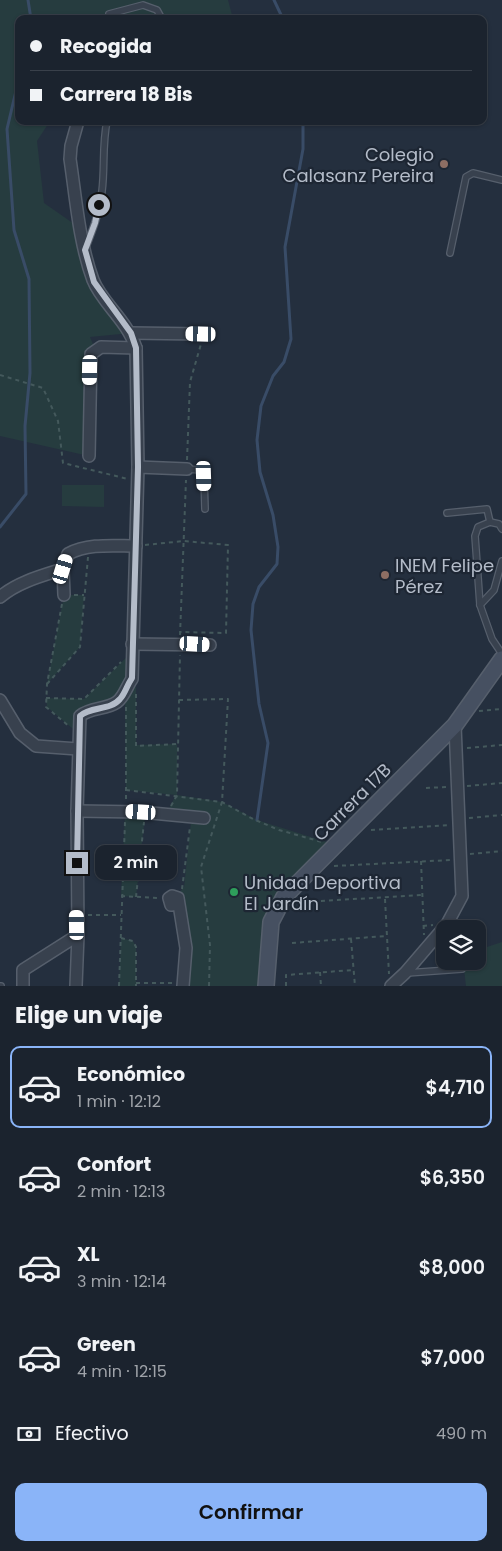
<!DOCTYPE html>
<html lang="es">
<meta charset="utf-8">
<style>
body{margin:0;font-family:Poppins,sans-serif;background:#242b36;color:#f1f3f6;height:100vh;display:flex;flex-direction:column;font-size:19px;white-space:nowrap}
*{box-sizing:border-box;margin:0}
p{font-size:16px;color:#a0a4aa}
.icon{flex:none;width:28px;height:28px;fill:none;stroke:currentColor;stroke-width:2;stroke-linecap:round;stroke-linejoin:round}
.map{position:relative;height:986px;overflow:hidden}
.panel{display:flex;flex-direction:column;background:#1b232e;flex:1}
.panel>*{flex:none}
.top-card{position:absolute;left:15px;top:15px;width:472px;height:110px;border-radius:10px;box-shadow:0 1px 4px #0004,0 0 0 1px #39404a;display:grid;align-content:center;height:110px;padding:0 15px;background:#1b232e}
.controls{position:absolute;left:436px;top:920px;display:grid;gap:10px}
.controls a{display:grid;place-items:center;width:50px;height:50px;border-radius:10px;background:#1b232e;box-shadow:0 1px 4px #0004,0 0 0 1px #39404a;font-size:25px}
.end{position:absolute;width:22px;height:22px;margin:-11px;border:6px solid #b4bcc9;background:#111;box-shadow:0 0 0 2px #111}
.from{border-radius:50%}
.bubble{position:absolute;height:35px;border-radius:10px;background:#1b232e;box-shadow:0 1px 4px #0004,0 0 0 1px #39404a;font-size:16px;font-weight:600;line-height:35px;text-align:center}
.car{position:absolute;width:15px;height:30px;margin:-15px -8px;border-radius:6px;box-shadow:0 0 4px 1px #0007;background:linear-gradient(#fff 24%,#345 0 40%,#fff 0 76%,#345 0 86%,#fff 0)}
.top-card b{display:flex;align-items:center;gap:18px;height:48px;font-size:19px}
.top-card b+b{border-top:1px solid #39404a}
.top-card i{width:12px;height:12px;background:#f1f3f6}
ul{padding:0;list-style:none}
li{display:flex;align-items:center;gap:15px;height:82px;margin:0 10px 8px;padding:0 5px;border:2px solid transparent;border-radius:10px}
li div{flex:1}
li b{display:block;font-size:19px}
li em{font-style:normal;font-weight:600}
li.active{border-color:#8ab4f8}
li>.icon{width:45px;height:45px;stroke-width:1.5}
h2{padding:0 15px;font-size:22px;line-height:60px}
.pay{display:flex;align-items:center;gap:12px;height:55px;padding:0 15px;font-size:19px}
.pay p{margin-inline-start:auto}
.cta{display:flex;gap:10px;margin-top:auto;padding:10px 15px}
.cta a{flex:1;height:58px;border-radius:10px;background:#8ab4f8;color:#111;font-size:20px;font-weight:600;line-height:58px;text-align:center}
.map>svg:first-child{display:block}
.green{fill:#263c3f}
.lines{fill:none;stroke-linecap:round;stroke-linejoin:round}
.stream{stroke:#394c67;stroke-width:3}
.lane-casing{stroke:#565f6c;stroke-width:8}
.street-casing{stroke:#565f6c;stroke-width:14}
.secondary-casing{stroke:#565f6c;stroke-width:18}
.path{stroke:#44595c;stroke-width:2;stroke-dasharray:4 4;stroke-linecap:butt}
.lane{stroke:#38414e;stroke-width:5.5}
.street{stroke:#38414e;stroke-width:11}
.secondary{stroke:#465061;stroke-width:15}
.route{stroke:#b4bcc9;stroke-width:6}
.education-dot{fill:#8d6e63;stroke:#1d2633;stroke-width:2}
.leisure-dot{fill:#2e9e5b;stroke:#1d2633;stroke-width:2}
.labels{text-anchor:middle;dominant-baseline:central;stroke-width:4.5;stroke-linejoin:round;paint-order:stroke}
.poi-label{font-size:18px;fill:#b4bcc9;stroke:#1d2633;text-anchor:start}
.street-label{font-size:18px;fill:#b4bcc9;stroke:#1d2633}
</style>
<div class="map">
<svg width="502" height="986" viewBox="0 0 502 986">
<rect width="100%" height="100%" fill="#242f3e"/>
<g class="green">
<polygon points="0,0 228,0 233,19 19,19 19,121 50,121 37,141 44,203 77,226 93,277 131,333 90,337 95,349 89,456 0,436"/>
<polygon points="62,485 104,485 104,507 62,506"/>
<polygon points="64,595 84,595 80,647 47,684"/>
<polygon points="132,652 132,678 136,688 136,745 177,744 177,795 222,802 257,820 336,845 276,908 266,986 183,986 186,948 176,896 184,887 191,822 166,814 176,795 126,790 125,689 121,698 87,710 79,734 47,707 46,698 84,699"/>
<polygon points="125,814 145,816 136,897 121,896"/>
<polygon points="121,938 133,941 136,947 136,986 119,986"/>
<polygon points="502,942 502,986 466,986 463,961 478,961 478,950"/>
</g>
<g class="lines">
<g class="stream">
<polyline points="28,0 31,19"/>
<polyline points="274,0 283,19"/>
<polyline points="0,527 26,494 25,426 30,373 29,279 14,230 7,129 19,78"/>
<polyline points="257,820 268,743 259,704 251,630 253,604 259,587 277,564 278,547 273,515 260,472 257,440 261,406 273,376 284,362 291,339 285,247 303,149 303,121"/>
</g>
<g class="lane-casing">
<g id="lane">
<polyline points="109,14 143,5 157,10 162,19"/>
<path d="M86,247c7,-18 14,-36 16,-56 3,-23 0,-46 5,-70"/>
<polyline points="450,253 466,177 473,173 502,180"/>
<polyline points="187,469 200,470 204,476 205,509"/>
<polyline points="447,513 487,509 490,522"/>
<polyline points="502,529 499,524 490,522 478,527 475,536 480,605 492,639 502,654"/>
<polyline points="480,605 494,590 502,561"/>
<polyline points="407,973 462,969"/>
<polyline points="0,986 1,986"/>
</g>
</g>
<g class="street-casing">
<g id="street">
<polyline points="131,333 201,334"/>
<polyline points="89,456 91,354 101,347 136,348"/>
<polyline points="138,467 187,469"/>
<path d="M64,595l-1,-26 5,-15c20,-11 46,-8 68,-8"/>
<path d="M0,597c18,-15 41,-21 63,-28"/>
<polyline points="132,644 210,645"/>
<polyline points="0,700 20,733 36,746 78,749"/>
<polyline points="77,811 141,812 204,818"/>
<polyline points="177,904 171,905 169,898 172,896 178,898 186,948 183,986"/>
<path d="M23,986v-16l55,-35 -1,-124 3,-95c11,-9 26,-6 37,-14 7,-5 10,-16 15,-23l6,-212 -2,-119c-9,-28 -34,-45 -43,-68 -14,-38 -17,-81 -23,-121l1,-13 7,-25"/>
<polyline points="76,986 78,935"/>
<polyline points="391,986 405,973 447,924 462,896 455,725"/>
</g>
</g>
<g class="secondary-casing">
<polyline id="secondary" points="266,986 271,922 284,897 455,725 502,659"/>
</g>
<g class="path">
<polyline points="0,375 43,388 58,421 63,463 128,479"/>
<polyline points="187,460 190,382 201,344"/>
<polyline points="145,545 184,541 228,545 226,633 180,632"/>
<polyline points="74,595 84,595"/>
<polyline points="62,604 47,684 46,707 70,727"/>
<polyline points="180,635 186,480"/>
<polyline points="47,684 80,647 88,557"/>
<polyline points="136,694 136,746 177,744"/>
<polyline points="46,698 84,699 121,662"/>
<polyline points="179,700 228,699 222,802 201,867 210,945 209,986"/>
<polyline points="126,707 126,803"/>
<polyline points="479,711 502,709"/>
<polyline points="467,748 502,745"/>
<polyline points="467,786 502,783"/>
<polyline points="426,788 447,787"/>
<polyline points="126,790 222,802 253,819 279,830 322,842"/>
<polyline points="171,806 177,795 180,655"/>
<polyline points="469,818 502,815"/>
<polyline points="371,830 449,825"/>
<polyline points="470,854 502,851"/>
<polyline points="421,861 424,935"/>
<polyline points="334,866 450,860"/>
<polyline points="182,889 190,827"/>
<polyline points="121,896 159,898"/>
<polyline points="136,897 144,822"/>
<polyline points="385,899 389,974"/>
<polyline points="305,902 421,895"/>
<polyline points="88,915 121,915"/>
<polyline points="423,926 433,925"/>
<polyline points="121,938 133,941 136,947 136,986"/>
<polyline points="351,939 355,986"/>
<polyline points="292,943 386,936"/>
<polyline points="320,972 321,986"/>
<polyline points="136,983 174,983"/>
<polyline points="119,986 125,822"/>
<polyline points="286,986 286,975 353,970"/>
</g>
<use href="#lane" class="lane"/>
<use href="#street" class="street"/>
<use href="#secondary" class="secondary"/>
</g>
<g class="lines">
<path class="route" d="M77,863l3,-147c11,-10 30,-5 40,-17 5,-5 7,-14 12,-21l6,-211 -2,-119 -5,-15 -37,-51 -9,-32 10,-27 4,-18"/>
</g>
<g class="education-dot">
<circle cx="444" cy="164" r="5"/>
<circle cx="385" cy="575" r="5"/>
</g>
<circle class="leisure-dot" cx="234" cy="892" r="5"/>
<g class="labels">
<g class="poi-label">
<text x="434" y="154" text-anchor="end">Colegio<tspan x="434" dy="21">Calasanz Pereira</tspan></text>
<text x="395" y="565">INEM Felipe<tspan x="395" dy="21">Pérez</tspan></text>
<text x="244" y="882">Unidad Deportiva<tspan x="244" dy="21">El Jardín</tspan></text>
</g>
<g class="street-label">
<text transform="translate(352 802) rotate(-45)">Carrera 17B</text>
</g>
</g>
</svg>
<div class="controls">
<a><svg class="icon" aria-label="layers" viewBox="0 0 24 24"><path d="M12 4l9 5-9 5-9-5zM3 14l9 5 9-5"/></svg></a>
</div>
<i class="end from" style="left:99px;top:205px"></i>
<i class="end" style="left:77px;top:863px"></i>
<div class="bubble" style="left:95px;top:845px;width:82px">2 min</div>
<i class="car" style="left:201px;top:334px;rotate:271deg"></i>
<i class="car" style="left:90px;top:370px;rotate:181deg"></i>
<i class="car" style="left:204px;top:476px;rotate:178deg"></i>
<i class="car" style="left:63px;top:569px;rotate:17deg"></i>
<i class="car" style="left:195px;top:644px;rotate:93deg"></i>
<i class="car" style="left:141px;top:812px;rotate:273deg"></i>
<i class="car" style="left:77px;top:925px;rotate:359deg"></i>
<div class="top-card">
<b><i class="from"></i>Recogida</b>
<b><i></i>Carrera 18 Bis</b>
</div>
</div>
<section class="panel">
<h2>Elige un viaje</h2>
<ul>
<li class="active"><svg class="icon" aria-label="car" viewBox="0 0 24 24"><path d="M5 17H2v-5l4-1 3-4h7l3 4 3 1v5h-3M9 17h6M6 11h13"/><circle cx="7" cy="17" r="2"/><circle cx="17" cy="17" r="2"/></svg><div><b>Económico</b><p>1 min · 12:12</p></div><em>$4,710</em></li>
<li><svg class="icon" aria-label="car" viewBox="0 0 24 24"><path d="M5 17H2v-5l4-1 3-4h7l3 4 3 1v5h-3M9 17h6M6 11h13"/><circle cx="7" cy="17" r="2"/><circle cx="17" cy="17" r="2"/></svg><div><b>Confort</b><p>2 min · 12:13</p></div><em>$6,350</em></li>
<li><svg class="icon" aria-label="car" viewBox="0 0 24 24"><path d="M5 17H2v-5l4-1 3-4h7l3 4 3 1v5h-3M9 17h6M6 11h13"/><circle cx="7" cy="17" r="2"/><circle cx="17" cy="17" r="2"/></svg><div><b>XL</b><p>3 min · 12:14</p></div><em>$8,000</em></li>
<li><svg class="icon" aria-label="car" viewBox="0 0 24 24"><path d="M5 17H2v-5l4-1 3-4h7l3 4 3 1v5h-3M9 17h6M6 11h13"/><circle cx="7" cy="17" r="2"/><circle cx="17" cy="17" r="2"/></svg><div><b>Green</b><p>4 min · 12:15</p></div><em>$7,000</em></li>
</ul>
<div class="pay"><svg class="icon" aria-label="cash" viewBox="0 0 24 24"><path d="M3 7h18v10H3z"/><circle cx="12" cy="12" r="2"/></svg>Efectivo<p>490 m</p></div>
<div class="cta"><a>Confirmar</a></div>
</section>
